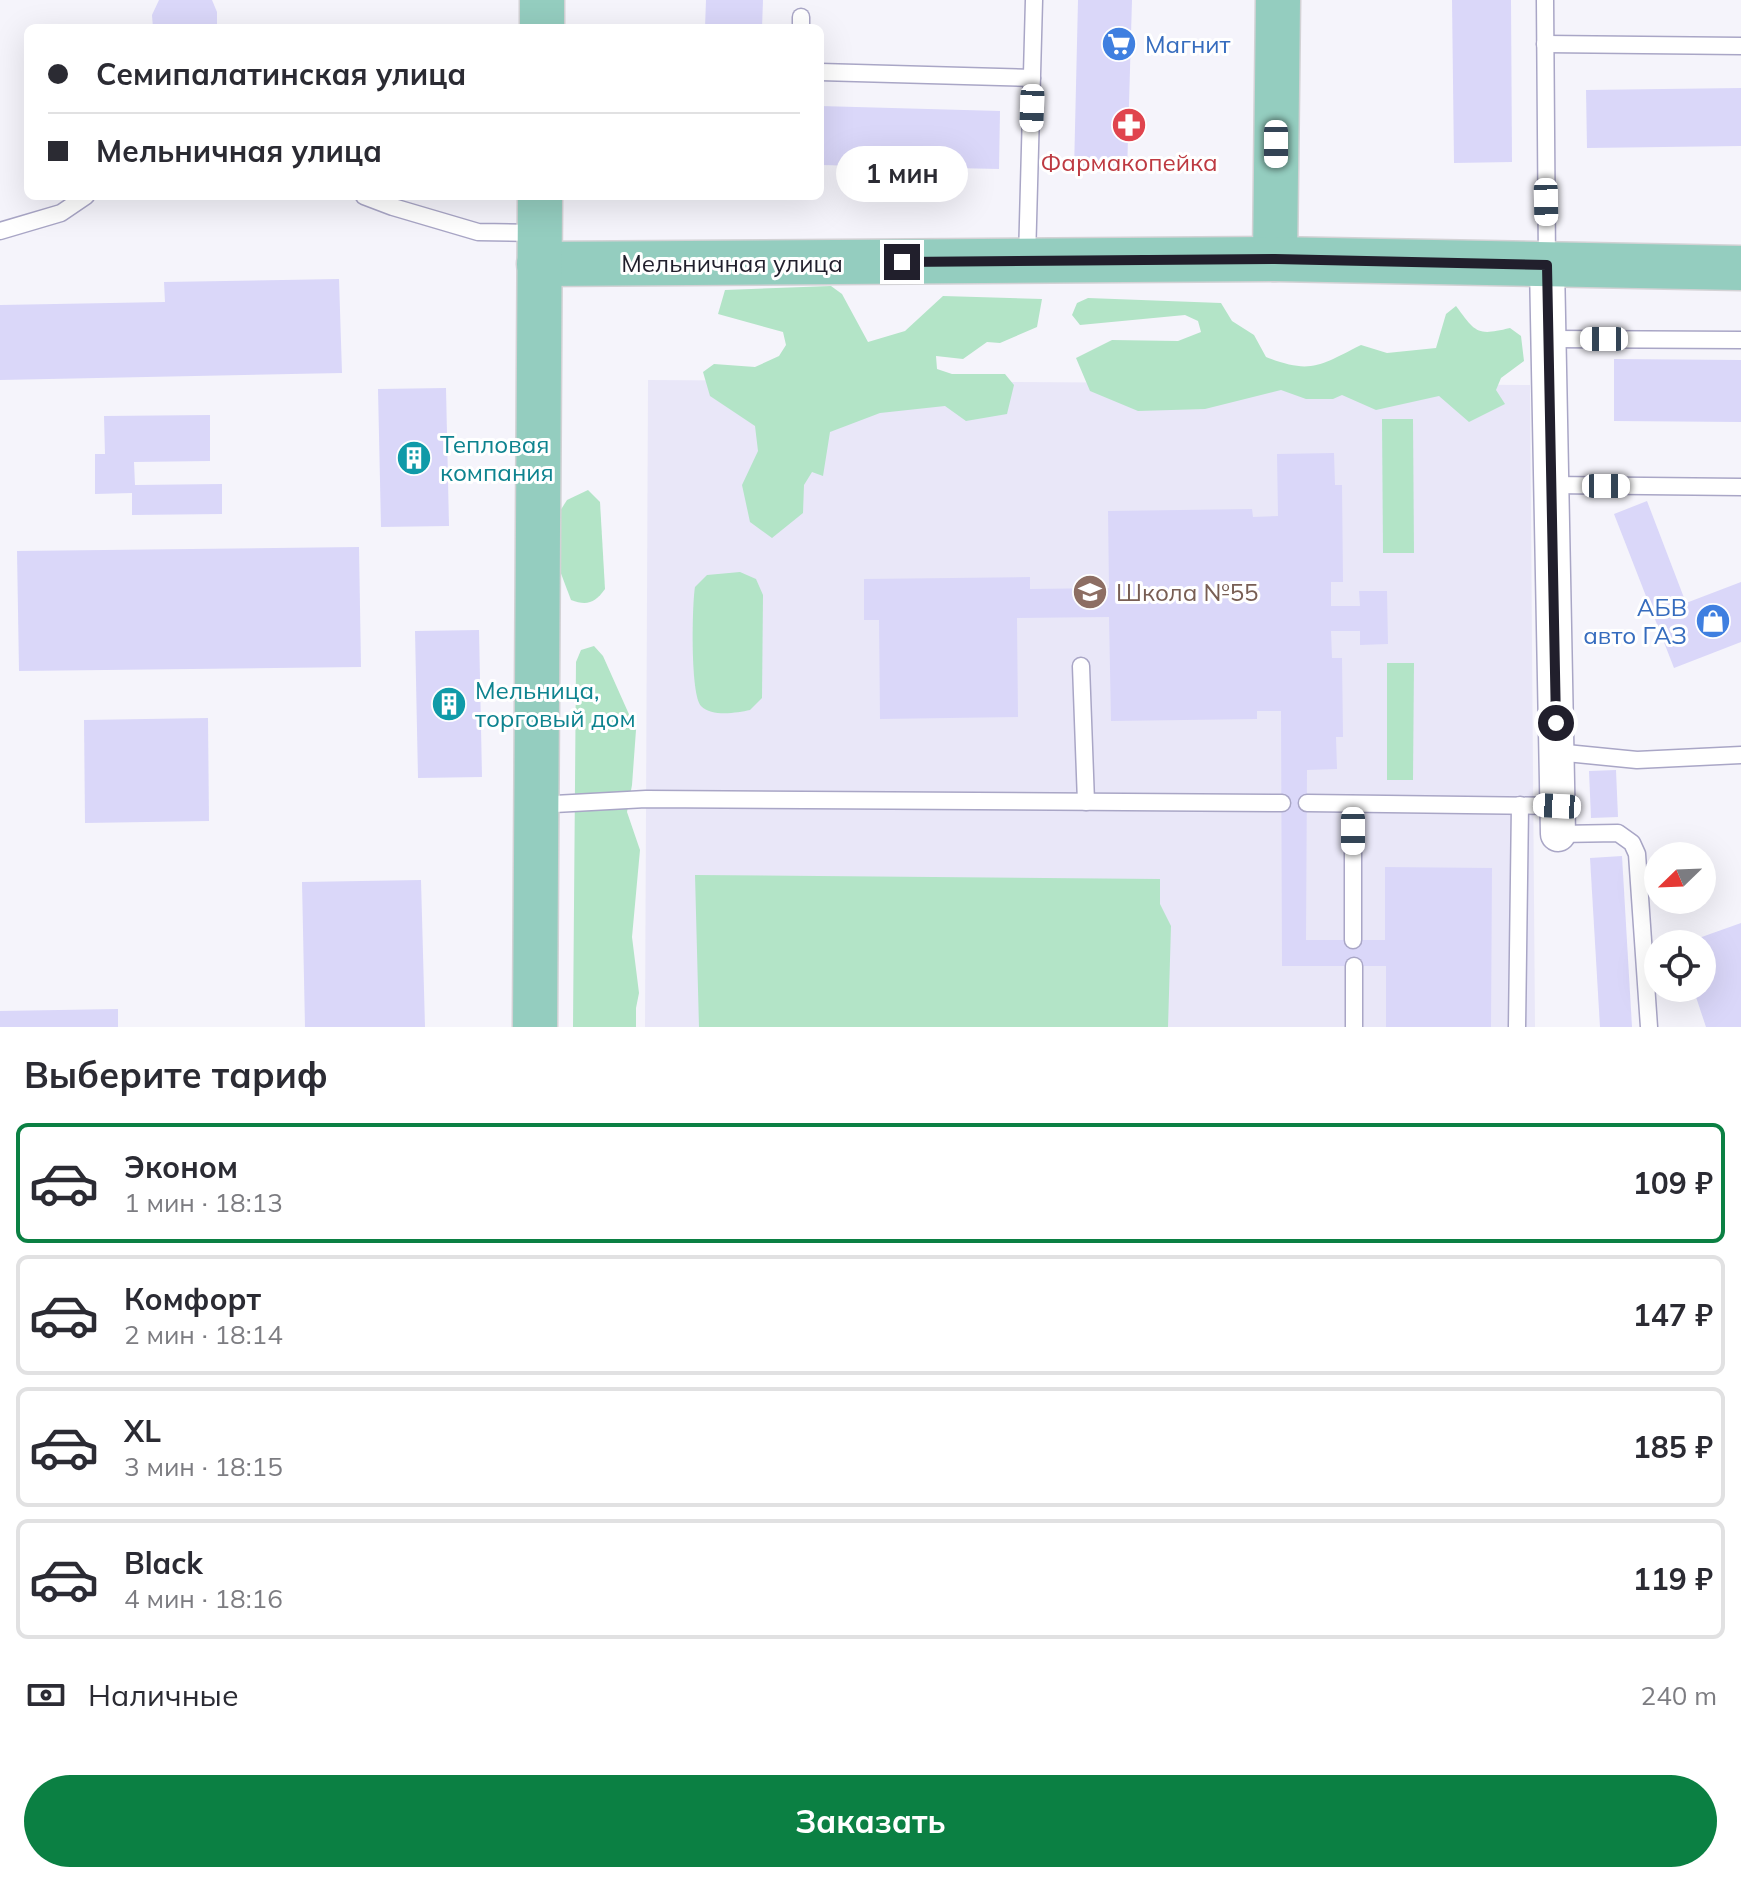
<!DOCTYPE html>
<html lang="ru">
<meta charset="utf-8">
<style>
body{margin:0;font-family:Mulish,sans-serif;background:#f2f2f3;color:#2b2b33;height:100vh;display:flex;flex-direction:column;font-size:30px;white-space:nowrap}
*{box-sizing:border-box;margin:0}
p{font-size:26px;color:#7c7c81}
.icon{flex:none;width:44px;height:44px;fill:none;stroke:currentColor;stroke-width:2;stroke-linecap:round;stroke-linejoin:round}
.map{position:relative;height:1027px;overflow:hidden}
.panel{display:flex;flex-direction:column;background:#fff;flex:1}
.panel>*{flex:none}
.guide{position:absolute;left:24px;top:24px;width:800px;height:176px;border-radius:12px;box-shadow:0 8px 32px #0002;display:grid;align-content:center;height:176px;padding:0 24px;background:#fff}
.needle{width:52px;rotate:247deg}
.tools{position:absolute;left:1644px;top:842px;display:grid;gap:16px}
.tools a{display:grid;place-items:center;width:72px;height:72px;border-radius:50%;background:#fff;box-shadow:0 8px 32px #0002;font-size:40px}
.end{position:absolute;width:36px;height:36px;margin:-18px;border:10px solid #211f2c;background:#fff;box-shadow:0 0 0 4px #fff}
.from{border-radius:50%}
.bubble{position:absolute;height:56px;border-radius:28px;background:#fff;box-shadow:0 8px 32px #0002;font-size:26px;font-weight:700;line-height:56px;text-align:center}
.car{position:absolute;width:24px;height:48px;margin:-24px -12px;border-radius:10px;box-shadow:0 0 6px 2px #0007;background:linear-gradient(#fff 24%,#345 0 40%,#fff 0 76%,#345 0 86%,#fff 0)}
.guide b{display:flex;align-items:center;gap:28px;height:76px;font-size:30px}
.guide b+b{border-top:2px solid #e1e1e2}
.guide i{width:20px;height:20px;background:#2b2b33}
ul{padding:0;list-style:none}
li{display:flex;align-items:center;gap:24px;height:120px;margin:0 16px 12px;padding:0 8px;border:4px solid #e1e1e2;border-radius:12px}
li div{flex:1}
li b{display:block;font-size:30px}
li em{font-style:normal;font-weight:700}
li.active{border-color:#0b8043}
li>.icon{width:72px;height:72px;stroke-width:1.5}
h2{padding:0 24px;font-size:36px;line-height:96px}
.pay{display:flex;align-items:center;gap:20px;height:88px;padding:0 24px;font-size:30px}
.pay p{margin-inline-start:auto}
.cta{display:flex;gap:16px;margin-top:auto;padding:16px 24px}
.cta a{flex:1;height:92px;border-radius:48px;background:#0b8043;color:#fff;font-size:32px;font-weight:700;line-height:92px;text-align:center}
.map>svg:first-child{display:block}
.built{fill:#e9e7f8}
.green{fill:#b3e4c7}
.building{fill:#dad7f9}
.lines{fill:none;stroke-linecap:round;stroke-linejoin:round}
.lane-casing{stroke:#a9a6c6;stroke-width:19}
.street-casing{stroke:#a9a6c6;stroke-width:37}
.primary-casing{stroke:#d3d2d5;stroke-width:47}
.lane{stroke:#fff;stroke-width:16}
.street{stroke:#fff;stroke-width:34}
.primary{stroke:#94cdbf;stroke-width:44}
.route{stroke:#211f2c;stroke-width:10}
.labels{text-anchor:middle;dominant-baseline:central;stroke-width:6;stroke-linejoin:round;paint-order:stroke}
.shop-label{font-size:24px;fill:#366cbe;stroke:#fff;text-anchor:start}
.health-label{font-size:24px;fill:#be3a42;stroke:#fff}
.street-label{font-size:24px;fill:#211f2c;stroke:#fff}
.culture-label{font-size:24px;fill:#0d838f;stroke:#fff;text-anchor:start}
.education-label{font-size:24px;fill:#785e54;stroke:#fff;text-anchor:start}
</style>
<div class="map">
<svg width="1741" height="1027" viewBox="0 0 1741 1027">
<rect width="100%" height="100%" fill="#f5f4fb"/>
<polygon class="built" points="648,380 1530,385 1535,1027 645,1027"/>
<g class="green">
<polygon points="831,286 842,294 868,342 905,331 943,296 1042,299 1037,327 1000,343 987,342 963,359 936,356 937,369 952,374 1005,374 1014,385 1007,414 966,421 945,406 880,413 830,432 823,476 812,472 804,485 803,513 772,538 750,522 742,485 758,451 755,426 710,396 703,372 714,364 755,367 779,356 786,345 783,332 718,314 725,290"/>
<path d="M1088,298l133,5 11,18 22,14 12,22c45,18 55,8 95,-12l26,8 49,-5 10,-34 10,-8c20,27 21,30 54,22l11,8 3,25 -23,17 -5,12 9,14 -36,18 -30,-26 -63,14 -34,-15 -9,4h-27l-25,-9 -76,19 -67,2 -48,-20 -14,-33 36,-18 66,1 23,-9 -3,-11 -13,-6 -105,10 -8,-10 5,-12z"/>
<polygon points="1382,419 1413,419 1414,553 1383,553"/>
<path d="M588,490l12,12 5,87c-10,14 -18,17 -34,11l-14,-37 3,-52 7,-11z"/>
<path d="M740,572l16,7 7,16 -1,103 -12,12c-14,3 -38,7 -49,-4 -11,-11 -9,-102 -6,-119l12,-12z"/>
<polygon points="594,646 603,656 636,730 632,785 627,812 640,850 632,937 639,993 636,1008 636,1027 573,1027 576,662 581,650"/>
<polygon points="1387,663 1414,663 1413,780 1387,780"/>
<polygon points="695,875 1160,879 1160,904 1171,926 1168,1027 699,1027"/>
</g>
<g class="building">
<polygon points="159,0 212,0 217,12 217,28 153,28 152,15"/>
<polygon points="706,0 763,0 762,28 705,28"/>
<polygon points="1078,0 1132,0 1127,173 1074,171"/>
<polygon points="1452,0 1511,0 1512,162 1454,163"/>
<polygon points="1741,88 1741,146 1587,148 1586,90"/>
<polygon points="820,106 1000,111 999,169 820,165"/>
<polygon points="339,279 342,373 0,380 0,305 165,302 164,282"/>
<polygon points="1614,359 1741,360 1741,422 1614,421"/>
<polygon points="446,388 449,526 381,527 378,389"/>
<polygon points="210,415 210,461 134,462 135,485 222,484 222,514 132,515 132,493 95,494 95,454 105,454 104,416"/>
<polygon points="1334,453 1335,485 1342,485 1343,582 1331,582 1331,606 1360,606 1359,591 1387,591 1388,644 1360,645 1360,631 1331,631 1332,658 1342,658 1343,737 1336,737 1337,769 1307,770 1306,940 1385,940 1385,867 1492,868 1491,1027 1386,1027 1386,966 1282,966 1281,711 1257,711 1257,719 1111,721 1109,617 1017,618 1018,717 880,719 879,620 864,620 864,579 1030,577 1030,589 1109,588 1108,511 1252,509 1253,517 1278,516 1277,454"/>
<polygon points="1647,501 1686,603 1741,582 1741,642 1674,668 1614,514"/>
<polygon points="359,547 361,667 19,671 17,551"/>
<polygon points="479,630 482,777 418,778 415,631"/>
<polygon points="208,718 209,821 85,823 84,720"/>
<polygon points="1616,770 1618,817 1591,818 1589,771"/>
<polygon points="1622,856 1632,1027 1600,1027 1590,858"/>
<polygon points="421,880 425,1027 305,1027 302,882"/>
<polygon points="1741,923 1741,1027 1706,1027 1693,988 1702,988 1702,944 1682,944"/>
<polygon points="118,1009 118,1027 0,1027 0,1011"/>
</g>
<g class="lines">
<g class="lane-casing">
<g id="lane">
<polyline points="1545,0 1547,263"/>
<polyline points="801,28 801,17"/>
<polyline points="1545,44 1741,46"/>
<polyline points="820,72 1032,78"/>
<polyline points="364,196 393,207 478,232 537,233"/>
<polyline points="0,231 61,213 86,196"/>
<polyline points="1027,259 1034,0"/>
<polyline points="1549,339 1741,340"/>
<polyline points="1551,485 1741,487"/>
<polyline points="1081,666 1086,802"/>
<polyline points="1556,752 1637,760 1741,755"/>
<polyline points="1307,803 1557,806"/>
<polyline points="1353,804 1353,940"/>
<polyline points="536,805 646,799 1282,803"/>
<polyline points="1558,834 1618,833 1632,843 1637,854 1649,1027"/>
<polyline points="1354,966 1354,1027"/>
<polyline points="1517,1027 1520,805"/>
</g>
</g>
<g class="street-casing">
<polyline id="street" points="1547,265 1558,834"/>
</g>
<g class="primary-casing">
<g id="primary">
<polyline points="542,28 542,0"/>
<polyline points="1275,259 1278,0"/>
<polyline points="539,264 1275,259 1741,268"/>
<polyline points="535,1027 540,196"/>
</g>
</g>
<use href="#lane" class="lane"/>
<use href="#street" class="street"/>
<use href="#primary" class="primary"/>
</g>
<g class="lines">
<polyline class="route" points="902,262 1275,259 1547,265 1556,723"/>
</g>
<defs>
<g id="supermarket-disc" transform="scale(1.8)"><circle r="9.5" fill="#3f7fe0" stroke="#fff"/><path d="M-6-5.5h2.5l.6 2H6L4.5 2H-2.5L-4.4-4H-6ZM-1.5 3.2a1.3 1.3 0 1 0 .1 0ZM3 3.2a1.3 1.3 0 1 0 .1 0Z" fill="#fff"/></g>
<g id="pharmacy-disc" transform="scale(1.8)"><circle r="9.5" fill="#e0444e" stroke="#fff"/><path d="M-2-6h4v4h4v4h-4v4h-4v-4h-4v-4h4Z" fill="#fff"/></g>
<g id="building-disc" transform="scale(1.8)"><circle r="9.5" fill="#0f9aa8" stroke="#fff"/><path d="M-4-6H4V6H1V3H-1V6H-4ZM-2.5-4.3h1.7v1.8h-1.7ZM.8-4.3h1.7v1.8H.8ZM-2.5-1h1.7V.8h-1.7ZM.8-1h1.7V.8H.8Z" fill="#fff"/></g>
<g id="school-disc" transform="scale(1.8)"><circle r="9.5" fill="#8d6e63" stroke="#fff"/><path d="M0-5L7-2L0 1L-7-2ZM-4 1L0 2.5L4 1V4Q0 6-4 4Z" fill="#fff"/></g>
<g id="shop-disc" transform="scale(1.8)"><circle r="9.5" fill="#3f7fe0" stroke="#fff"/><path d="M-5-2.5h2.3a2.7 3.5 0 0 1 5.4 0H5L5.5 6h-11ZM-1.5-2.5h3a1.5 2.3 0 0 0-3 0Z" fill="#fff"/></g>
</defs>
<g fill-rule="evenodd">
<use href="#supermarket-disc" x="1119" y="44"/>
<use href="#pharmacy-disc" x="1129" y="125"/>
<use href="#building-disc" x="414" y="458"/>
<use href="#school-disc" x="1090" y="592"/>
<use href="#shop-disc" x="1713" y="621"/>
<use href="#building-disc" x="449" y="704"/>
</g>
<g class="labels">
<g class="shop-label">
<text x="1145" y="44">Магнит</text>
<text x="1687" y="607" text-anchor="end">АБВ<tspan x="1687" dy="28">авто ГАЗ</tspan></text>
</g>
<g class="health-label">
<text x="1129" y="162">Фармакопейка</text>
</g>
<g class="street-label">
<text x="732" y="263">Мельничная улица</text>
</g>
<g class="culture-label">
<text x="440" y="444">Тепловая<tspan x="440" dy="28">компания</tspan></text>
<text x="475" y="690">Мельница,<tspan x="475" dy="28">торговый дом</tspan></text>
</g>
<g class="education-label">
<text x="1116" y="592">Школа №55</text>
</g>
</g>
</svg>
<div class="tools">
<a><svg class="needle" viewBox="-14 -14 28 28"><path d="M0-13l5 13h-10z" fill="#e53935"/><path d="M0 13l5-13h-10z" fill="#7c7c81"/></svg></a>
<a><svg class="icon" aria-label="locate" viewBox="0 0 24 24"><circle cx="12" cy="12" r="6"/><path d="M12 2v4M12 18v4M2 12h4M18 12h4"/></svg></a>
</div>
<i class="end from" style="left:1556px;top:723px"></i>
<i class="end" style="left:902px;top:262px"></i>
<div class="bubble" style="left:836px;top:146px;width:132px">1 мин</div>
<i class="car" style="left:1032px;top:108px;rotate:182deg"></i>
<i class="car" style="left:1276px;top:144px;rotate:180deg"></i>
<i class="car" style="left:1546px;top:202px;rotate:179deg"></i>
<i class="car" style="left:1604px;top:339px;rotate:270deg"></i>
<i class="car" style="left:1606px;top:486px;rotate:90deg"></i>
<i class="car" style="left:1557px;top:806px;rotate:273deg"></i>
<i class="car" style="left:1353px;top:831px;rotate:180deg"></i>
<div class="guide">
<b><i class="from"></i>Семипалатинская улица</b>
<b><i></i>Мельничная улица</b>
</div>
</div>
<section class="panel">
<h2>Выберите тариф</h2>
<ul>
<li class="active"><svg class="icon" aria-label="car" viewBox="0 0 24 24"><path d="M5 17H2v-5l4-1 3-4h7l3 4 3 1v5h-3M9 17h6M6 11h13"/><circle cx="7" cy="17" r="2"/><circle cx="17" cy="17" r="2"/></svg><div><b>Эконом</b><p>1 мин · 18:13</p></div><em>109 ₽</em></li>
<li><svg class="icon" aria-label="car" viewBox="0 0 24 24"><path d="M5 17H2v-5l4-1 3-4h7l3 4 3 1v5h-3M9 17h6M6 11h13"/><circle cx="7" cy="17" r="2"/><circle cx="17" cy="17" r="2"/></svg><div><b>Комфорт</b><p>2 мин · 18:14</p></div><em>147 ₽</em></li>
<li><svg class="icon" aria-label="car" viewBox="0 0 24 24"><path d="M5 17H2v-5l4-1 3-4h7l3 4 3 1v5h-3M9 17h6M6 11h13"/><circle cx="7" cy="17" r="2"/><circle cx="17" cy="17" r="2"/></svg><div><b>XL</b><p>3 мин · 18:15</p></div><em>185 ₽</em></li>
<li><svg class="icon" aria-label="car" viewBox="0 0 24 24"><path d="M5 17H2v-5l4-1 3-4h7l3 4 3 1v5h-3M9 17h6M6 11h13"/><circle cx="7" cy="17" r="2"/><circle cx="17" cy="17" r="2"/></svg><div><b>Black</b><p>4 мин · 18:16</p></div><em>119 ₽</em></li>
</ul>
<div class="pay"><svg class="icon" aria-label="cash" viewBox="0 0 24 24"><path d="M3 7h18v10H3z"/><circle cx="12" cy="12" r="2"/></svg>Наличные<p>240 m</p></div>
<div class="cta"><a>Заказать</a></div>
</section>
